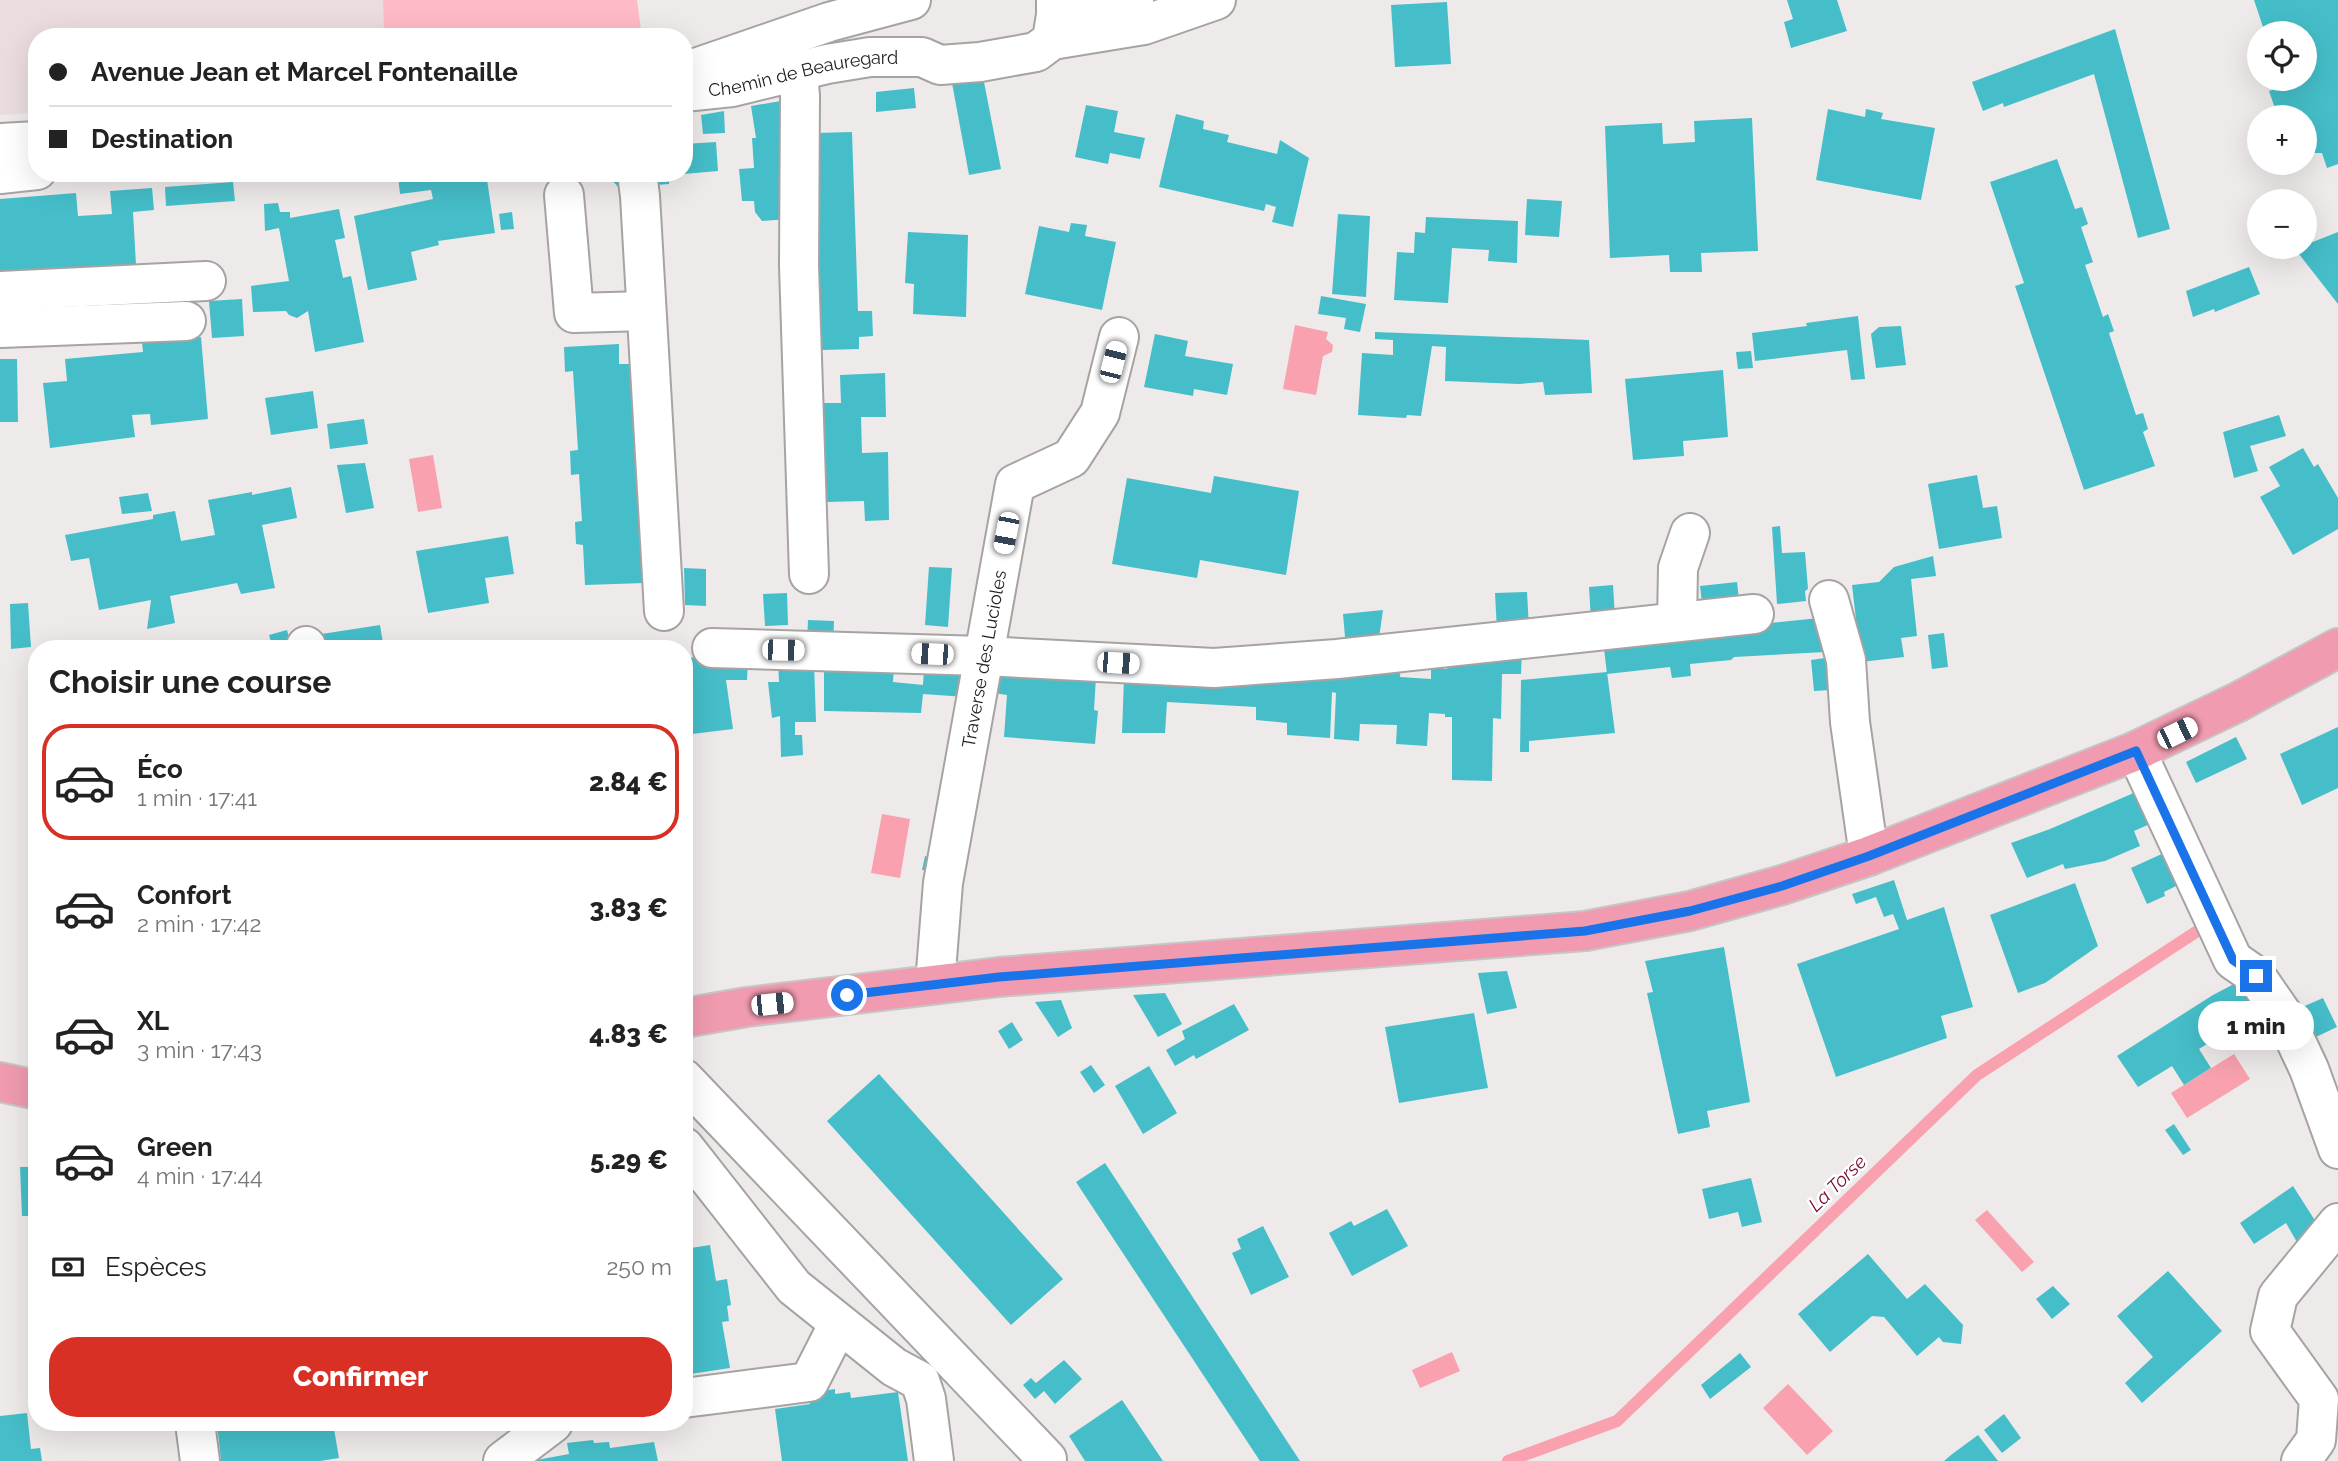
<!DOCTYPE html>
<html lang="fr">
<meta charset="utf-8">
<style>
body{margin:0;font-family:Raleway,sans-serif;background:#f6f6f6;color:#222;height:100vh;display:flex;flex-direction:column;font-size:26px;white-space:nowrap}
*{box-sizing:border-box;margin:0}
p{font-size:23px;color:#767676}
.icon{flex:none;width:38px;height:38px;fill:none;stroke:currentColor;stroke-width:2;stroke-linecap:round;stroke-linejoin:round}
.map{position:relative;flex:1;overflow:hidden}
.side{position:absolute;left:28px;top:640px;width:665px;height:791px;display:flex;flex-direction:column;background:#fff;border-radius:28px;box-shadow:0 7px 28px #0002}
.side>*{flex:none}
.guide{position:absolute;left:28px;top:28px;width:665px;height:154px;border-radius:28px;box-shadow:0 7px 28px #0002;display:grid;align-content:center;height:154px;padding:0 21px;background:#fff}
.controls{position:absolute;left:2247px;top:21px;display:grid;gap:14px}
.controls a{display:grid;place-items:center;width:70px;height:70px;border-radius:50%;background:#fff;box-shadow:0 7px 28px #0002;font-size:35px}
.end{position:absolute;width:32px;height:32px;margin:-16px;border:9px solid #1a73e8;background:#fff;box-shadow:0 0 0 4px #fff}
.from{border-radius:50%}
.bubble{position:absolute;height:49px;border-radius:24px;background:#fff;box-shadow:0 7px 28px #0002;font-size:23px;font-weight:800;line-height:49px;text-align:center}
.car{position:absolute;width:21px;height:42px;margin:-21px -10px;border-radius:9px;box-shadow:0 0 5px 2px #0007;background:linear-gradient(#fff 24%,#345 0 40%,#fff 0 76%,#345 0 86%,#fff 0)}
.guide b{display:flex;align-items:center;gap:24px;height:66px;font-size:26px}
.guide b+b{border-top:2px solid #e0e0e0}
.guide i{width:18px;height:18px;background:#222}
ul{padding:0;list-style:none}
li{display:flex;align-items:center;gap:21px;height:116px;margin:0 14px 10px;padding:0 7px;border:4px solid transparent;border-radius:28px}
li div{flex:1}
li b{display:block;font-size:26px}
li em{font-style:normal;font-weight:800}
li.selected{border-color:#d93025}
li>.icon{width:63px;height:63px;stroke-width:1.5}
h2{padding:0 21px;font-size:32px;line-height:84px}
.pay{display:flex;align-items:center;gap:18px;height:77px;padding:0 21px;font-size:26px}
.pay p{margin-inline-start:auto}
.primary-button{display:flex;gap:14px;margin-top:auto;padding:14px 21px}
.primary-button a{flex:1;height:80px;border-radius:28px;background:#d93025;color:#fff;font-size:28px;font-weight:800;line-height:80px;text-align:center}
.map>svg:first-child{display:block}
.built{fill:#ebdddf}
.green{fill:#febbc5}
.water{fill:#f9a1af}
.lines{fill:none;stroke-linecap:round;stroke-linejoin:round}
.stream{stroke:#f9a1af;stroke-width:12}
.building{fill:#45bec9}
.minor-casing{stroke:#a7a3a3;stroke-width:42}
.major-casing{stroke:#c6c6c6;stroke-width:42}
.minor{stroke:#fff;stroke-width:38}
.major{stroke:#f09baf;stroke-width:38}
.route{stroke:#1a73e8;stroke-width:9}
.labels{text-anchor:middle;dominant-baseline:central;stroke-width:5;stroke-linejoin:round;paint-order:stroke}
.street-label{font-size:18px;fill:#232222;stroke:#fff}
.water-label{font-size:19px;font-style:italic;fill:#750c2f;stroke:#fff}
</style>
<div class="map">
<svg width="2338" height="1461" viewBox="0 0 2338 1461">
<rect width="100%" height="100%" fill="#eeeaea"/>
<polygon class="built" points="0,0 383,0 384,37 37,37 37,113 0,115"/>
<polygon class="green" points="383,0 637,0 642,37 384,37"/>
<g class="water">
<polygon points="1295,325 1328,332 1326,339 1333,345 1332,352 1323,356 1316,395 1283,389"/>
<polygon points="433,455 442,508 418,512 409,459"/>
<polygon points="882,814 910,819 900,878 871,873"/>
<polygon points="2234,1054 2250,1079 2187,1118 2171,1093"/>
<polygon points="1987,1210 2034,1262 2022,1272 1975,1220"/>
<polygon points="1452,1352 1460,1371 1420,1388 1412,1370"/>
<polygon points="1788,1384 1833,1431 1807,1455 1763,1408"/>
</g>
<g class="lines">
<polyline class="stream" points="1508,1461 1617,1421 1977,1075 2199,930"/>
</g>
<g class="building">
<polygon points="1787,0 1837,0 1847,31 1791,48 1784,22 1793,19"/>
<polygon points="2254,0 2338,0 2338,164 2327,168 2322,153 2306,153 2305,117 2278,117 2269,91 2283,86 2281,79 2305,79 2305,33 2265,33"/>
<polygon points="1447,2 1451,64 1395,67 1391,5"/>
<polygon points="2115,29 2170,229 2138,238 2094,74 2004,107 2003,103 1983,111 1972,82"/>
<polygon points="983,77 1001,169 969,175 952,83"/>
<polygon points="914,88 916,108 876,112 876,92"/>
<polygon points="787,100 789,219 762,221 755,212 754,201 742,201 739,169 754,168 752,138 756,138 751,106"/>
<polygon points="1086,105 1118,111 1114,132 1145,138 1140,159 1110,153 1108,164 1075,157"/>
<polygon points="1828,109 1865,117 1866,109 1883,113 1881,119 1935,128 1921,200 1816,180"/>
<polygon points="724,111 725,133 703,134 701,115"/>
<polygon points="1176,114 1204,121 1203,129 1229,135 1227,142 1277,154 1280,140 1309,158 1293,227 1272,222 1276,207 1266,204 1264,211 1159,187"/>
<polygon points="1752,118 1758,251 1701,253 1702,272 1670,272 1669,255 1610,258 1605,126 1662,123 1663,144 1695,142 1694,121"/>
<polygon points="852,132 858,311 872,311 873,336 859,337 859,349 822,350 815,133"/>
<polygon points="716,142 718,171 684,174 684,144"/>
<polygon points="2057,159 2075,209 2082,207 2088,224 2081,227 2093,262 2085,265 2103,317 2108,314 2114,331 2109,333 2136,415 2143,413 2148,429 2143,432 2155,466 2084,490 2015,286 2024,283 1990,182"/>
<polygon points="409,173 448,173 449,181 468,179 467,173 486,173 495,233 438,241 439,245 411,252 417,280 368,290 354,216 433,199 431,190 400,194 398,176"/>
<polygon points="539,173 563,173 563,175 540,178"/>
<polygon points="602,173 623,173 618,187 612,180"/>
<polygon points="655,173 669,173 669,184 656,185"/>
<polygon points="233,182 235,201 166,206 165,187"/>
<polygon points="152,188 154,210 133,212 136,265 0,277 0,199 76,193 78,216 112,214 110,191"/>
<polygon points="1527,199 1562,201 1559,237 1525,235"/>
<polygon points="278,203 280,212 290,212 290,218 339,209 345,238 335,240 343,278 351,276 364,342 315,352 308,311 297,318 289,315 286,311 253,312 251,286 289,281 279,228 265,231 264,204"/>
<polygon points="512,212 514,229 501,230 499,214"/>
<polygon points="1338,214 1370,216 1366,297 1332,294"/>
<polygon points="1426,217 1518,221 1517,263 1488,261 1489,250 1452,248 1448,303 1394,300 1397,252 1414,253 1415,232 1425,233"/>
<polygon points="1071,223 1087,225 1085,236 1116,242 1102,310 1025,294 1039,226 1069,232"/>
<polygon points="908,232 968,235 966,317 913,314 914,284 905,283"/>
<polygon points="2338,232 2338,304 2295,249"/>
<polygon points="2249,267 2260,294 2215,312 2214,309 2193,317 2186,291"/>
<polygon points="1321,296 1366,304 1360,332 1344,329 1346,318 1318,314"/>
<polygon points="242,299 244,336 212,338 209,301"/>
<polygon points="1858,316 1865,379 1851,380 1847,350 1755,361 1752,333 1807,326 1806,323"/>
<polygon points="1901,326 1906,365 1876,368 1871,334 1879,327"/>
<polygon points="1375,332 1589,340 1592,393 1545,395 1543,382 1519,384 1445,381 1446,347 1432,346 1421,416 1407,415 1406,418 1358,415 1362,353 1393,355 1393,340 1375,339"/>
<polygon points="1155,334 1188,341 1185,356 1233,364 1227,395 1194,389 1193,396 1144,387"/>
<polygon points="201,337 208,419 151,425 150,414 132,415 135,437 50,448 43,383 67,381 65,359 143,352 142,342"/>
<polygon points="619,344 619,364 631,364 644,583 585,585 583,545 576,544 575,522 582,521 579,474 571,475 570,451 578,450 573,371 565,372 564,347"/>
<polygon points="1751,351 1753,368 1738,369 1736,352"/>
<polygon points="0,359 17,359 18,422 0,422"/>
<polygon points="1723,370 1728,437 1683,441 1684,456 1633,460 1625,379"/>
<polygon points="885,373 886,417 861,417 862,453 888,452 889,520 865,521 864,501 827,502 823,403 841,403 840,375"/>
<polygon points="313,391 318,428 271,435 265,398"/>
<polygon points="2279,415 2286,436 2250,446 2258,471 2234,478 2223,432"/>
<polygon points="364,419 368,444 330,449 327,424"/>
<polygon points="2303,448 2314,467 2318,464 2338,498 2338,529 2293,555 2260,497 2280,486 2269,467"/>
<polygon points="365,463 374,508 346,513 337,465"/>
<polygon points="1977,475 1983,508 1997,506 2002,538 1939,549 1928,484"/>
<polygon points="1214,476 1299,491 1286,575 1200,560 1197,578 1112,564 1127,478 1211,493"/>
<polygon points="291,487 297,518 262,525 275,588 241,594 237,583 170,596 175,623 147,629 151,600 99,610 89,558 71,561 65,535 153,519 153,515 175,511 181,541 215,535 208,500 252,492 252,495"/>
<polygon points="148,493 152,511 122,514 119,497"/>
<polygon points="1780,526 1782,553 1805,552 1808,589 1805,591 1806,601 1777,604 1772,527"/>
<polygon points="508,536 514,574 485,578 489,603 428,613 416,551"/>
<polygon points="1933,556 1936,576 1911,579 1917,636 1901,638 1904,657 1861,662 1852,585 1879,582 1894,567"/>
<polygon points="929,567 952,568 948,627 925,625"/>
<polygon points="684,568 706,569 706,606 685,605"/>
<polygon points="1737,582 1740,608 1703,611 1700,586"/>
<polygon points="1613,585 1615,618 1591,620 1589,587"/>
<polygon points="1527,592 1529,628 1497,631 1495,593"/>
<polygon points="787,593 788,625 765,626 763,594"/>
<polygon points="28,603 31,647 11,649 10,604"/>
<polygon points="1383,610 1378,645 1346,648 1343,614"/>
<polygon points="1819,618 1825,652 1734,657 1731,660 1690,664 1691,676 1672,678 1670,667 1607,674 1603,640"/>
<polygon points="808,620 834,621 833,644 807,643"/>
<polygon points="380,625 384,649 318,649 315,635"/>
<polygon points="287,630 292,649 273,649 269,635"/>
<polygon points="1944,633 1948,667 1932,669 1928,635"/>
<polygon points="433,643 434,649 400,649 400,648"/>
<polygon points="1522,648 1521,674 1502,674 1501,719 1493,718 1492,781 1452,780 1452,717 1445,717 1445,714 1429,713 1427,746 1396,744 1397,725 1360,724 1359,741 1334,739 1336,693 1332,692 1330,738 1287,735 1287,723 1256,720 1256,707 1167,702 1165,733 1122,733 1124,678 1401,662 1400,677 1431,679 1431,668 1447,669 1448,656"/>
<polygon points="684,657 748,660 747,680 726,680 733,729 684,735"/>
<polygon points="1825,658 1830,690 1814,691 1811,660"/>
<polygon points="778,661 814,663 816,722 795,722 795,735 802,735 803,755 781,757 780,716 772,718 768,682 779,682"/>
<polygon points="816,663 894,667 893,682 923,685 924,668 966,670 966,697 923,694 921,713 824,711 824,670 816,671"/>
<polygon points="996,671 1096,677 1094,710 1098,711 1095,744 1004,737 1007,695 994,693"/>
<polygon points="1607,672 1615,733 1529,741 1529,752 1520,752 1521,680"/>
<polygon points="2338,727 2338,788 2302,805 2280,754"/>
<polygon points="2236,737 2247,759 2196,783 2186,762"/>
<polygon points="2136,792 2152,823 2134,831 2140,846 2105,861 2065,869 2063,864 2027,878 2011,843 2050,829"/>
<polygon points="2166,852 2180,884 2164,892 2165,896 2147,904 2131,868"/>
<polygon points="925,856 938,859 936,872 922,870"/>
<polygon points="1894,880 1907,920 1944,907 1973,1007 1941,1016 1947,1038 1836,1077 1797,964 1899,929 1893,914 1884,917 1876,897 1856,904 1852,894"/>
<polygon points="2075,883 2098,946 2045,983 2018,993 1990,915"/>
<polygon points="1724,947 1750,1102 1707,1111 1710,1127 1678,1134 1647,993 1653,992 1645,961"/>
<polygon points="1507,971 1517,1008 1487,1014 1478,973"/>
<polygon points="2249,976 2270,1018 2250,1029 2245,1018 2228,1025 2220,1008 2204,1016 2217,1038 2199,1049 2211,1068 2184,1085 2172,1066 2138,1087 2117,1056 2213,995"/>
<polygon points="1165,993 1182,1024 1158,1037 1133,995"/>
<polygon points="2323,998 2337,1027 2316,1037 2300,1008"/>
<polygon points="1061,1000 1072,1028 1058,1037 1035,1002"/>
<polygon points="1234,1004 1249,1030 1196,1059 1194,1055 1175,1066 1166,1050 1185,1039 1182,1031"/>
<polygon points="1474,1013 1488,1088 1399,1103 1385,1027"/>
<polygon points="1012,1022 1023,1040 1009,1049 998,1031"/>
<polygon points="1091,1065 1105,1085 1094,1093 1080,1072"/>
<polygon points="1149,1066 1177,1113 1143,1134 1115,1086"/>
<polygon points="879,1074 1063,1279 1011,1325 827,1121"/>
<polygon points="2174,1124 2191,1150 2183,1155 2165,1130"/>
<polygon points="1105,1163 1300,1461 1260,1461 1076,1182"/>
<polygon points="20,1167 37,1167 37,1216 22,1216"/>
<polygon points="1751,1178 1762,1222 1742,1227 1738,1212 1709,1219 1702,1189"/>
<polygon points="2293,1186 2321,1230 2298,1244 2286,1223 2254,1244 2240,1223"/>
<polygon points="1387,1209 1408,1246 1352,1276 1329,1233 1351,1221 1354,1226"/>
<polygon points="1263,1226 1289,1277 1251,1295 1232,1253 1241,1249 1237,1239"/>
<polygon points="710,1245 716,1281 727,1279 731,1305 727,1306 729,1321 722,1322 730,1368 684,1375 684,1249"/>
<polygon points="1868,1254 1907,1299 1925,1284 1963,1325 1961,1344 1943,1342 1939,1337 1917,1356 1884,1317 1872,1316 1830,1352 1798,1314"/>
<polygon points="2168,1271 2222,1331 2142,1403 2125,1383 2153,1357 2117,1316"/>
<polygon points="2053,1286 2070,1304 2052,1319 2036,1299"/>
<polygon points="1740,1353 1751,1367 1710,1399 1701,1385"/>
<polygon points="1064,1360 1082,1379 1055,1404 1044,1391 1035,1399 1023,1385 1031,1378 1036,1383"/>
<polygon points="835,1389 835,1394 850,1392 851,1398 898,1392 908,1461 782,1461 775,1409 810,1404 809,1393"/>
<polygon points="1122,1400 1163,1461 1085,1461 1069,1436"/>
<polygon points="27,1413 31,1449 40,1448 42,1461 0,1461 0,1416"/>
<polygon points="2004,1414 2021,1438 2002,1453 1984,1430"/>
<polygon points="217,1423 333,1423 339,1458 320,1461 221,1461"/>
<polygon points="1978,1435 1998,1461 1944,1461 1951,1455"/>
<polygon points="593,1440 594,1443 609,1442 610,1448 654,1442 658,1461 531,1461 569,1454 567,1443"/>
</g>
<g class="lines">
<g class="minor-casing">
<g id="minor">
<path d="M1079,0c17,5 38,6 55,0"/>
<polyline points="1052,40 1144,25 1216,0"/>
<polyline points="798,71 800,96 799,266 809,574"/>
<polyline points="684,72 829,22 911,0"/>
<path id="s1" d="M684,92l48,-5 95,-23 43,-7h52l18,8 40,-3 56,-10 16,-12 4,-25v-15"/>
<polyline points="0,143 37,141"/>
<polyline points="637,173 640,196 664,611"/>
<polyline points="0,174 37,170"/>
<polyline points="564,195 574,313 646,311"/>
<polyline points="0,291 206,281"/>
<polyline points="0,328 186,321"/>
<polyline points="1829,600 1846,660 1850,722 1869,856"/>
<polyline points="1677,622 1678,568 1690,533"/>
<polyline points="306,646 307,649"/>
<polyline points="712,648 983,656 1214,668 1337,659 1754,614"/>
<polyline points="2136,751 2233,960 2256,976 2285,1018 2309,1069 2338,1149"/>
<path id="s2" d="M935,984l8,-101 72,-399 56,-26 29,-45 19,-76"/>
<polyline points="684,1079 1047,1459"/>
<polyline points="684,1147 794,1287 894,1367 920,1381 926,1399 934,1461"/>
<polyline points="684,1398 809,1382 838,1325"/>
<polyline points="195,1423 200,1461"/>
<polyline points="503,1461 553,1423"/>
<polyline points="2301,1461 2316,1440 2319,1399 2270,1331 2278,1296 2338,1223"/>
</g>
</g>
<g class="major-casing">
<g id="major">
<polyline points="684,1018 747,1007 999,977 1585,931 1690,911 1782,885 1869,856 2136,751 2238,702 2338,648"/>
<polyline points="0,1082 37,1090"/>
</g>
</g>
<use href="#minor" class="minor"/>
<use href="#major" class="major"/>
</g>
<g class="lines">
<polyline class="route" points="847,995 999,977 1585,931 1690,911 1782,886 1869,856 2136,751 2233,960 2256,976"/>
</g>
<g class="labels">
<g class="street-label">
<text stroke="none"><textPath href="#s1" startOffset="121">Chemin de Beauregard</textPath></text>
<text stroke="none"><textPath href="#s2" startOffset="329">Traverse des Lucioles</textPath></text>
</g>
<g class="water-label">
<text transform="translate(1837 1183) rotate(-44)">La Torse</text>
</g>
</g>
</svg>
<div class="controls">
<a><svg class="icon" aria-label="locate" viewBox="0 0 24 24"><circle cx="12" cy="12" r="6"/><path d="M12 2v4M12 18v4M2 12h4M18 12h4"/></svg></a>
<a>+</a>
<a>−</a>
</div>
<i class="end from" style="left:847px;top:995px"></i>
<i class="end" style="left:2256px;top:976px"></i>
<div class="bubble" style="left:2198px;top:1001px;width:116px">1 min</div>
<i class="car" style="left:1113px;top:362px;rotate:14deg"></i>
<i class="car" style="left:1006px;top:533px;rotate:191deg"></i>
<i class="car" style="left:783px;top:650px;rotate:91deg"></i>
<i class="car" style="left:932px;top:654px;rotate:272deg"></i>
<i class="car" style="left:1118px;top:663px;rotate:93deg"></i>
<i class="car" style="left:2177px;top:733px;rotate:64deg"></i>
<i class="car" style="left:772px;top:1004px;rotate:84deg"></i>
<div class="guide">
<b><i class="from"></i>Avenue Jean et Marcel Fontenaille</b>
<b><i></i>Destination</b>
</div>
<section class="side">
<h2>Choisir une course</h2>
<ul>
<li class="selected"><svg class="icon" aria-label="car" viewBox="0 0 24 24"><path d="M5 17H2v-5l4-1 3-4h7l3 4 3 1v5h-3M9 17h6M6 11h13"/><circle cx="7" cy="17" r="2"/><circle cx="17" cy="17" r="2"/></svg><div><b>Éco</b><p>1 min · 17:41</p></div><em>2.84 €</em></li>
<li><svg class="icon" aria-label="car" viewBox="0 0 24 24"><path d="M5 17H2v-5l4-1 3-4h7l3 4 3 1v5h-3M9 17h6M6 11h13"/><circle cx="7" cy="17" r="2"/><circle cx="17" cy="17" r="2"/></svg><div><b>Confort</b><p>2 min · 17:42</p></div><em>3.83 €</em></li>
<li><svg class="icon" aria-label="car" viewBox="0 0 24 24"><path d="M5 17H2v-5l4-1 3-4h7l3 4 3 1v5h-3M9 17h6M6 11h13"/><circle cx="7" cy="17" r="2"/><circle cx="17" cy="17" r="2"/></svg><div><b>XL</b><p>3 min · 17:43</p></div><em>4.83 €</em></li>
<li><svg class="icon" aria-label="car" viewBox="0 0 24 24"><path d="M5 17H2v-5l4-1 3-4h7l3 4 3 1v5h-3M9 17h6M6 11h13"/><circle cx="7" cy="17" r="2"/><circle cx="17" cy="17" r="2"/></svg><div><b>Green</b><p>4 min · 17:44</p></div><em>5.29 €</em></li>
</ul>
<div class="pay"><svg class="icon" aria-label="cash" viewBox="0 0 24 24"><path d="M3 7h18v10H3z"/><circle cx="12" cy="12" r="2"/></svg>Espèces<p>250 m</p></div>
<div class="primary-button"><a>Confirmer</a></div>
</section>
</div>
